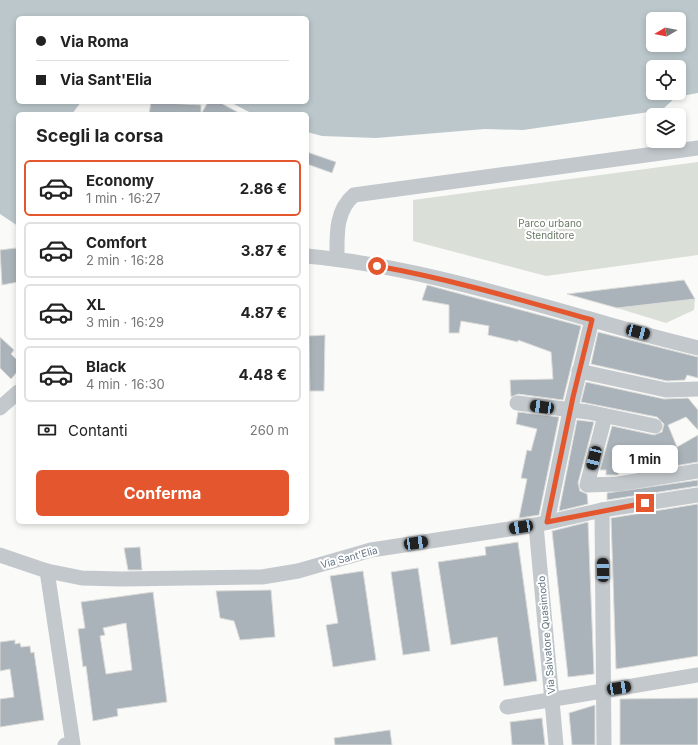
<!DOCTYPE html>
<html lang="it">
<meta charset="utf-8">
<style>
body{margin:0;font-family:Inter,sans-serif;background:#f6f6f6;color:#222;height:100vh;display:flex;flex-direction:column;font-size:15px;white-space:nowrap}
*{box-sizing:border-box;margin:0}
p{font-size:13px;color:#767676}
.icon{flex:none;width:22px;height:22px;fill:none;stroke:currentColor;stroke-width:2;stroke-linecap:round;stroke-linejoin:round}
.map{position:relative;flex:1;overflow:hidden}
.details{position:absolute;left:16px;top:112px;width:293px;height:412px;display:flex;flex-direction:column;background:#fff;border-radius:6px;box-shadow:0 2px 6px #0003}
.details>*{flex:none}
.guide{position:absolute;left:16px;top:16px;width:293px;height:88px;border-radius:6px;box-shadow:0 2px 6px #0003;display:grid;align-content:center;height:88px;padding:0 20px;background:#fff}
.needle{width:26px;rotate:260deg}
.tools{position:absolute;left:646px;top:12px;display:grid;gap:8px}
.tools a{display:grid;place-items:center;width:40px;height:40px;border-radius:6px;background:#fff;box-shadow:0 2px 6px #0003;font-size:20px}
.end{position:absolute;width:18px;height:18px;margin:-9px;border:5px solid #e4572e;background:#fff;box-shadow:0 0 0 2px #fff}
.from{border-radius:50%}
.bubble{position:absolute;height:28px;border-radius:6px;background:#fff;box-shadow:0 2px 6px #0003;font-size:13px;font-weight:700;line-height:28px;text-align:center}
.car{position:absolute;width:12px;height:24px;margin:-12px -6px;border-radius:5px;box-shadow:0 0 3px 1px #0007;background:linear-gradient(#222 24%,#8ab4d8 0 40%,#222 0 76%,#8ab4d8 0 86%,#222 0)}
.guide b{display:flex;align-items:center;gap:14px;height:38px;font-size:15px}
.guide b+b{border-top:1px solid #e0e0e0}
.guide i{width:10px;height:10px;background:#222}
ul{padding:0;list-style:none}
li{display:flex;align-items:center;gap:12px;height:56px;margin:0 8px 6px;padding:0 12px;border:2px solid #e0e0e0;border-radius:6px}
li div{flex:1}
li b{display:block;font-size:15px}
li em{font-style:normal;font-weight:700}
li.current{border-color:#e4572e}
li>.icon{width:36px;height:36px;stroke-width:1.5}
h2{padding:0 20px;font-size:18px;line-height:48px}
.pay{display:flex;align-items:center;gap:10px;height:44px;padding:0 20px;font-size:15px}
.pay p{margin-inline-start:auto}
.action{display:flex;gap:8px;margin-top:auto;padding:8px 20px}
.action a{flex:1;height:46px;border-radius:6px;background:#e4572e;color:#fff;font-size:16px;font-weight:700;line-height:46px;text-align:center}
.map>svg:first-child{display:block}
.green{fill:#dadfd7}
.water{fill:#bbc7cb;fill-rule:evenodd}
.building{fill:#aab3b9;stroke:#dcdcda;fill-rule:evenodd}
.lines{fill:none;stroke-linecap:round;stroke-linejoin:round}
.street{stroke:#c3c8cc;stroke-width:15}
.route{stroke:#e4572e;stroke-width:5}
.labels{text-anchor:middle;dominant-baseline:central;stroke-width:4;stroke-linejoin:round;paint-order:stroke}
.park-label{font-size:10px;fill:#687a64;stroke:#fff}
.street-label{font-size:10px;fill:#657683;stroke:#fff}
</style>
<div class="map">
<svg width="698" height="745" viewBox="0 0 698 745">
<rect width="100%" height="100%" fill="#fafaf8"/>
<g class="green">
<polygon points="698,162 698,255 546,276 413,241 413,200"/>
<polygon points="695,299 694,310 666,323 617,308"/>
</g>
<path class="water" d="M0,0h698v93l-22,4 -12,11 -15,4 -126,18 -38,-1 -109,9 -54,-2 -15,-4v-18h-54l-23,-12h77v-84h-289v84h63l-9,12h-54v112l-18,-12zM653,19h26v26h-26zM653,67h26v26h-26z"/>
<g class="building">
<polygon points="151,102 201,105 201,114 149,114"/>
<polygon points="208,102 219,102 241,114 201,114"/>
<polygon points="307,152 336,162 332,173 307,164"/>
<polygon points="16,248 18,258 18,282 2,285 0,250"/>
<polygon points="684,280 695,299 617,308 567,294"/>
<polygon points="427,285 581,326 563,400 518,394 511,397 510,380 553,379 551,352 518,340 518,342 488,335 489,326 461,321 459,333 449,333 449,305 422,300"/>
<polygon points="598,332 698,357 698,378 687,375 685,380 667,381 591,364"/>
<polygon points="325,335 324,391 310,391 309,336"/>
<polygon points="0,337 14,350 11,354 18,361 18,371 11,379 0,368"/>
<polygon points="586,382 664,399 688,398 698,410 698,430 686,417 668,425 677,447 698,435 698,462 663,468 662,455 625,448 618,475 606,475 606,470 600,470 612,426 654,435 662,432 664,424 657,417 581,402"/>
<polygon points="518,412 559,417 539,515 519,518 527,479 521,478 527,450 531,451 537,429 516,424"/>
<polygon points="577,420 594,422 578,483 580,491 587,494 588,504 559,511"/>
<polygon points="698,480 698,486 607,500 607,493"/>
<polygon points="698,504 698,656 616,669 611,518"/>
<polygon points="588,522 594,674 568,677 552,531"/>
<polygon points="518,542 537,681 504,686 497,637 451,645 438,562 486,555 485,547"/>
<polygon points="140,547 142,570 128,570 124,548"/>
<polygon points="418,568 430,651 403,655 391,572"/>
<polygon points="363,571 376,660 333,667 326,625 338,623 330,576"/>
<polygon points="271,590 275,637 240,640 234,621 220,618 216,591"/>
<path d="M153,592l14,110 -50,7 1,7 -25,5 -7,-55 -3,1 -5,-38 7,-1 -4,-26zM126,623l6,47 -26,4 -6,-38 5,-1 -2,-7z"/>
<polygon points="15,640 15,644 20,643 21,647 30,646 31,653 34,652 44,720 0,727 0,699 14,697 10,669 0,671 0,642"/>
<polygon points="698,698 698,745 620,745 620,699"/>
<polygon points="595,705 595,745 572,745 569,713"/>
<polygon points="542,718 545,745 512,745 510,722"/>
<polygon points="390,730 392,745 335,745 334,738"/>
</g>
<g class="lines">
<g class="street">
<path d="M307,256c97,9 190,37 283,63 36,11 72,20 108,29"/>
<path d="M337,259c0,-23 -2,-48 17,-64l344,-47"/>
<polyline points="579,371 666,390 698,389"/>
<polyline points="517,403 588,412 655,426"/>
<polyline points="0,408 18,392"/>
<polyline points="605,416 587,485 618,484 698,471"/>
<polyline points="602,510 604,745"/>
<polyline points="547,522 570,411 592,320"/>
<polyline points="536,525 556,745"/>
<polyline points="0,555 47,571 82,578 121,579 262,577 298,571 371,550 536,525 602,510 698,495"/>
<polyline points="47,571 73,744 65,745"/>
<polyline points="507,707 698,675"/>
</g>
</g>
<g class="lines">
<path class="route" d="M377,266c73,13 144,34 215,54l-19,77 -26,125 98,-19"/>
</g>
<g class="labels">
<g class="park-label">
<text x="550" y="223">Parco urbano<tspan x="550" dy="12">Stenditore</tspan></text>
</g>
<g class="street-label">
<text transform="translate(349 557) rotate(-15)">Via Sant'Elia</text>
<text transform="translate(546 635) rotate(-95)">Via Salvatore Quasimodo</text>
</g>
</g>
</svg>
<div class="tools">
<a><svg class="needle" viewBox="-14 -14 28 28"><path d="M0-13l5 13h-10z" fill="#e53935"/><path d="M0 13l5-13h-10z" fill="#767676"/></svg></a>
<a><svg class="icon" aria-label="locate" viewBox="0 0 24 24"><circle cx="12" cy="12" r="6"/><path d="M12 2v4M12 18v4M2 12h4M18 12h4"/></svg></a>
<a><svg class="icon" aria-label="layers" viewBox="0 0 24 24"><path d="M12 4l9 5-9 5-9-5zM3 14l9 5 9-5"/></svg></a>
</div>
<i class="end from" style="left:377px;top:266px"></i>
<i class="end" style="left:645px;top:503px"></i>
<div class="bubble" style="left:612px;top:445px;width:66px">1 min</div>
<i class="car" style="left:638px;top:332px;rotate:105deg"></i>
<i class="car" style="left:542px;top:407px;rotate:278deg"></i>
<i class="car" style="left:594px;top:458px;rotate:194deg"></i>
<i class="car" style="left:521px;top:527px;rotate:261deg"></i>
<i class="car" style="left:416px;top:543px;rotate:82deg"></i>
<i class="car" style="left:603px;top:570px;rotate:359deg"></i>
<i class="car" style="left:619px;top:688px;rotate:81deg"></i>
<div class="guide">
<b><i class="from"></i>Via Roma</b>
<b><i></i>Via Sant'Elia</b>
</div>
<section class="details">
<h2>Scegli la corsa</h2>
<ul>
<li class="current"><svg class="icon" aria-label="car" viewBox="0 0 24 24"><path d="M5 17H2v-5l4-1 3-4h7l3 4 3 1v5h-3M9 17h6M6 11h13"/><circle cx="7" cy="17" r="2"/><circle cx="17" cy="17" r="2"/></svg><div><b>Economy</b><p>1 min · 16:27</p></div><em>2.86 €</em></li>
<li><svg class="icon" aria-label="car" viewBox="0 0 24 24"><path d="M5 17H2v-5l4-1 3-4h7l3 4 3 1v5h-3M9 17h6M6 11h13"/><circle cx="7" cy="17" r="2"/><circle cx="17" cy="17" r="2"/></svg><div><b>Comfort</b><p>2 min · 16:28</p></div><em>3.87 €</em></li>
<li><svg class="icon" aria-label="car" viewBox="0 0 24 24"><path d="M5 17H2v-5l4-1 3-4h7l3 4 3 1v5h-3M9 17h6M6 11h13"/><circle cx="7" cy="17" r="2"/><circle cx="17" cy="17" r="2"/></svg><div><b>XL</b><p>3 min · 16:29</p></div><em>4.87 €</em></li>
<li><svg class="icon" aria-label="car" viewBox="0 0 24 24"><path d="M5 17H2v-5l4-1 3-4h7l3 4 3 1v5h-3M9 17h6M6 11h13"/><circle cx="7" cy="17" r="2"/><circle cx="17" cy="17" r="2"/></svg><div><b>Black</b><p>4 min · 16:30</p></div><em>4.48 €</em></li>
</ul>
<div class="pay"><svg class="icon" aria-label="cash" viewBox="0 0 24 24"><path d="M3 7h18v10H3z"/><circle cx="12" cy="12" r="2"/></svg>Contanti<p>260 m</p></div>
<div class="action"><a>Conferma</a></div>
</section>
</div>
